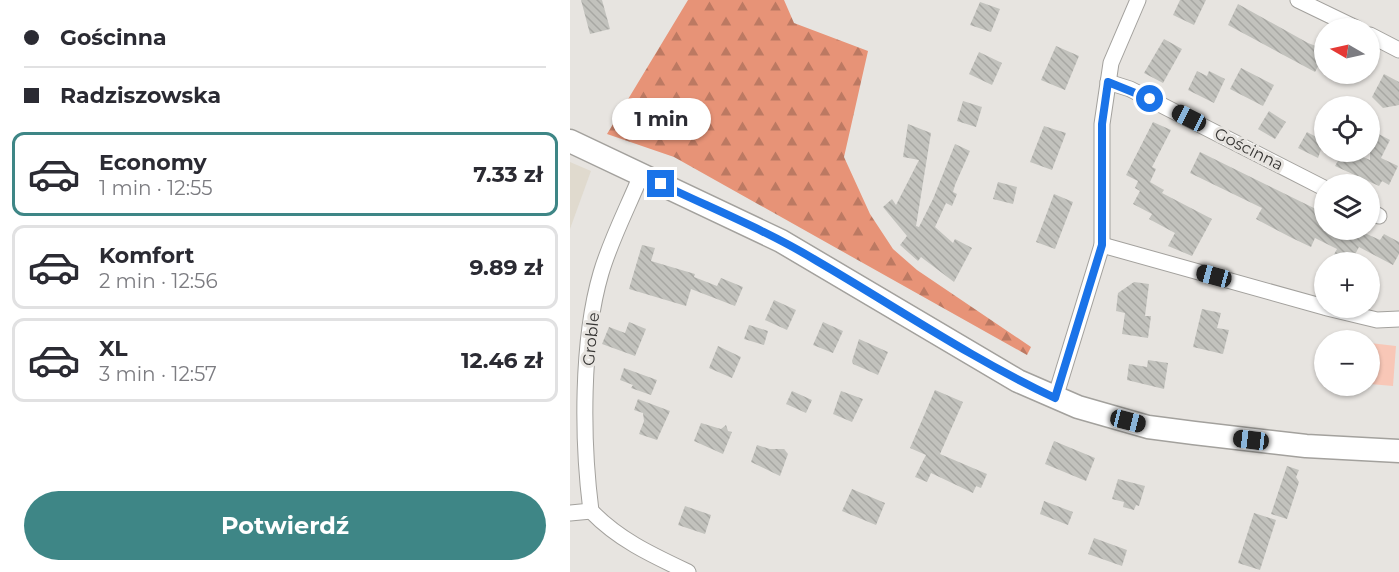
<!DOCTYPE html>
<html lang="pl">
<meta charset="utf-8">
<style>
body{margin:0;font-family:Montserrat,sans-serif;background:#f7f7f7;color:#2b2b33;height:100vh;display:flex;flex-direction:column;font-size:22px;white-space:nowrap}
*{box-sizing:border-box;margin:0}
p{font-size:20px;color:#7c7c81}
.icon{flex:none;width:33px;height:33px;fill:none;stroke:currentColor;stroke-width:2;stroke-linecap:round;stroke-linejoin:round}
.map{position:relative;flex:1;overflow:hidden}
.panel{display:flex;flex-direction:column;background:#fff;width:570px}
.panel>*{flex:none}
.top-card{display:grid;align-content:center;height:132px;padding:0 24px;background:#fff}
.needle{width:39px;rotate:279deg}
.buttons{position:absolute;left:744px;top:18px;display:grid;gap:12px}
.buttons a{display:grid;place-items:center;width:66px;height:66px;border-radius:50%;background:#fff;box-shadow:0 2px 4px #0004;font-size:30px}
.end{position:absolute;width:27px;height:27px;margin:-14px;border:8px solid #1a73e8;background:#fff;box-shadow:0 0 0 3px #fff}
.from{border-radius:50%}
.bubble{position:absolute;height:42px;border-radius:21px;background:#fff;box-shadow:0 2px 4px #0004;font-size:20px;font-weight:700;line-height:42px;text-align:center}
.car{position:absolute;width:18px;height:36px;margin:-18px -9px;border-radius:8px;box-shadow:0 0 4px 2px #0007;background:linear-gradient(#222 24%,#8ab4d8 0 40%,#222 0 76%,#8ab4d8 0 86%,#222 0)}
.top-card b{display:flex;align-items:center;gap:21px;height:57px;font-size:22px}
.top-card b+b{border-top:2px solid #e1e1e2}
.top-card i{width:15px;height:15px;background:#2b2b33}
ul{padding:0;list-style:none}
li{display:flex;align-items:center;gap:18px;height:84px;margin:0 12px 9px;padding:0 12px;border:3px solid #e1e1e2;border-radius:12px}
li div{flex:1}
li b{display:block;font-size:22px}
li em{font-style:normal;font-weight:700}
li.current{border-color:#3e8686}
li>.icon{width:54px;height:54px;stroke-width:1.5}
.action{display:flex;gap:12px;margin-top:auto;padding:12px 24px}
.action a{flex:1;height:69px;border-radius:36px;background:#3e8686;color:#fff;font-size:24px;font-weight:700;line-height:69px;text-align:center}
main{display:flex;flex:1;min-height:0}
.map>svg:first-child{display:block}
.built{fill:#e0dace}
.forest{fill:url(#forest-firs)}
.pitch{fill:#f8c7b7}
.building{fill:url(#building-back-hatch)}
.lines{fill:none;stroke-linecap:round;stroke-linejoin:round}
.street-casing{stroke:#a3a19d;stroke-width:17}
.secondary-casing{stroke:#a3a19d;stroke-width:25}
.street{stroke:#fff;stroke-width:15}
.secondary{stroke:#fff;stroke-width:22}
.route{stroke:#1a73e8;stroke-width:8}
.labels{text-anchor:middle;dominant-baseline:central;stroke-width:6;stroke-linejoin:round;paint-order:stroke}
.street-label{font-size:16px;fill:#363533;stroke:#e7e4e0}
</style>
<main>
<section class="panel">
<div class="top-card">
<b><i class="from"></i>Gościnna</b>
<b><i></i>Radziszowska</b>
</div>
<ul>
<li class="current"><svg class="icon" aria-label="car" viewBox="0 0 24 24"><path d="M5 17H2v-5l4-1 3-4h7l3 4 3 1v5h-3M9 17h6M6 11h13"/><circle cx="7" cy="17" r="2"/><circle cx="17" cy="17" r="2"/></svg><div><b>Economy</b><p>1 min · 12:55</p></div><em>7.33 zł</em></li>
<li><svg class="icon" aria-label="car" viewBox="0 0 24 24"><path d="M5 17H2v-5l4-1 3-4h7l3 4 3 1v5h-3M9 17h6M6 11h13"/><circle cx="7" cy="17" r="2"/><circle cx="17" cy="17" r="2"/></svg><div><b>Komfort</b><p>2 min · 12:56</p></div><em>9.89 zł</em></li>
<li><svg class="icon" aria-label="car" viewBox="0 0 24 24"><path d="M5 17H2v-5l4-1 3-4h7l3 4 3 1v5h-3M9 17h6M6 11h13"/><circle cx="7" cy="17" r="2"/><circle cx="17" cy="17" r="2"/></svg><div><b>XL</b><p>3 min · 12:57</p></div><em>12.46 zł</em></li>
</ul>
<div class="action"><a>Potwierdź</a></div>
</section>
<div class="map">
<svg width="829" height="572" viewBox="0 0 829 572">
<defs>
<pattern id="forest-firs" width="22" height="20" patternUnits="userSpaceOnUse" patternTransform="scale(1.5)"><rect width="22" height="20" fill="#e79377"/><path d="M5 1l3.5 6h-7zM16 11l3.5 6h-7z" fill="#bc7962"/></pattern>
<pattern id="building-back-hatch" width="6" height="6" patternUnits="userSpaceOnUse" patternTransform="scale(1.5)"><rect width="6" height="6" fill="#c2c2bd"/><path d="M-1 5l2 2M0 0l6 6M5-1l2 2" fill="none" stroke="#a7a7a3"/></pattern>
</defs>
<rect width="100%" height="100%" fill="#e7e4e0"/>
<polygon class="built" points="0,162 21,171 0,229"/>
<polygon class="forest" points="118,0 214,0 224,23 298,51 274,157 300,214 323,249 347,270 461,347 457,355 104,157 37,134"/>
<polygon class="pitch" points="800,343 826,346 823,386 800,384"/>
<g class="building">
<polygon points="11,0 32,0 40,29 20,34"/>
<polygon points="610,0 636,0 624,25 603,15"/>
<polygon points="410,2 430,9 421,32 400,25"/>
<polygon points="668,4 738,43 754,49 754,55 745,72 658,25"/>
<polygon points="594,39 612,49 593,83 574,73"/>
<polygon points="486,46 509,56 495,90 471,80"/>
<polygon points="409,52 432,63 422,85 399,74"/>
<polygon points="671,68 704,85 693,106 660,89"/>
<polygon points="627,71 637,76 639,71 655,79 644,103 618,90"/>
<polygon points="814,74 829,82 829,105 813,108 802,97"/>
<polygon points="393,101 412,107 406,127 387,121"/>
<polygon points="699,111 716,122 705,139 688,129"/>
<polygon points="583,122 601,130 582,167 586,169 580,182 594,190 592,193 642,219 622,256 598,246 605,233 579,219 582,214 563,204 570,191 565,188 568,181 556,175"/>
<polygon points="338,124 361,133 346,226 349,227 363,199 385,144 400,151 385,185 383,192 387,194 382,206 376,203 365,227 383,243 385,239 402,248 384,282 351,257 348,261 330,245 337,236 313,207 322,199 326,205 349,160 333,157"/>
<polygon points="474,126 496,133 482,170 460,162"/>
<polygon points="803,131 820,140 811,158 828,166 819,185 812,181 809,186 765,166 773,152 781,152 800,160 800,137"/>
<polygon points="737,132 754,141 748,158 728,148"/>
<polygon points="630,152 754,213 754,230 788,230 810,240 814,234 829,242 829,254 823,265 789,247 781,262 760,262 767,249 745,238 741,247 722,238 686,219 692,208 620,173"/>
<polygon points="428,182 447,187 443,204 423,199"/>
<polygon points="484,194 503,202 485,249 466,242"/>
<polygon points="72,245 85,248 81,261 125,274 124,277 147,286 151,278 173,287 165,306 121,289 116,306 59,289"/>
<polygon points="564,282 579,284 575,316 581,316 578,338 552,334 555,313 546,311 548,293"/>
<polygon points="204,300 226,310 217,330 195,320"/>
<polygon points="632,309 651,313 647,328 659,330 653,354 623,347"/>
<polygon points="59,322 76,329 65,356 32,344 39,327 55,333"/>
<polygon points="253,322 273,331 263,353 243,345"/>
<polygon points="179,325 198,331 194,345 174,339"/>
<polygon points="289,339 318,352 308,375 283,364 282,361"/>
<polygon points="148,346 171,357 162,378 139,368"/>
<polygon points="578,360 598,363 594,389 557,380 559,364 577,367"/>
<polygon points="54,368 87,380 81,395 61,388 63,385 50,380"/>
<polygon points="365,390 393,402 370,454 417,474 411,488 406,486 403,493 361,473 357,482 345,477 356,455 340,448"/>
<polygon points="222,391 242,400 236,413 216,404"/>
<polygon points="271,391 293,399 282,422 263,414"/>
<polygon points="68,399 100,411 87,440 69,434 74,421 73,413 64,410"/>
<polygon points="131,423 151,429 156,425 158,431 162,432 153,454 124,441"/>
<polygon points="484,441 525,458 516,481 475,464"/>
<polygon points="187,445 200,449 214,449 218,454 210,476 181,462"/>
<polygon points="717,466 729,470 726,477 729,482 717,519 701,514"/>
<polygon points="548,479 575,486 569,506 566,505 564,510 553,507 554,502 542,499"/>
<polygon points="282,489 315,503 306,525 272,511"/>
<polygon points="474,501 503,512 498,525 470,514"/>
<polygon points="115,506 141,515 135,534 108,525"/>
<polygon points="684,513 706,520 690,570 668,563"/>
<polygon points="524,538 557,550 552,566 518,554"/>
</g>
<g class="lines">
<g class="street-casing">
<g id="street">
<polyline points="728,0 786,28"/>
<polyline points="800,35 829,50"/>
<polyline points="538,82 560,89 754,188"/>
<polyline points="800,211 809,216"/>
<polyline points="532,245 754,307"/>
<polyline points="757,308 807,320 829,319"/>
<polyline points="485,398 532,245 532,124 541,63 568,0"/>
<path d="M21,511c28,29 61,44 97,61"/>
<path d="M0,513l21,-2c-9,-70 -10,-170 10,-238 10,-34 27,-66 40,-98"/>
</g>
</g>
<g class="secondary-casing">
<polyline id="secondary" points="0,141 211,241 448,381 508,407 578,427 624,433 736,446 829,451"/>
</g>
<use href="#street" class="street"/>
<use href="#secondary" class="secondary"/>
</g>
<g class="lines">
<path class="route" d="M91,184c52,25 107,47 156,77 79,46 155,98 238,137l47,-153v-121l6,-42 42,17"/>
</g>
<g class="labels">
<g class="street-label">
<text transform="translate(679 149) rotate(27)">Gościnna</text>
<text transform="translate(21 339) rotate(-84)">Groble</text>
</g>
</g>
</svg>
<div class="buttons">
<a><svg class="needle" viewBox="-14 -14 28 28"><path d="M0-13l5 13h-10z" fill="#e53935"/><path d="M0 13l5-13h-10z" fill="#7c7c81"/></svg></a>
<a><svg class="icon" aria-label="locate" viewBox="0 0 24 24"><circle cx="12" cy="12" r="6"/><path d="M12 2v4M12 18v4M2 12h4M18 12h4"/></svg></a>
<a><svg class="icon" aria-label="layers" viewBox="0 0 24 24"><path d="M12 4l9 5-9 5-9-5zM3 14l9 5 9-5"/></svg></a>
<a>+</a>
<a>−</a>
</div>
<i class="end from" style="left:580px;top:99px"></i>
<i class="end" style="left:91px;top:184px"></i>
<div class="bubble" style="left:42px;top:98px;width:99px">1 min</div>
<i class="car" style="left:619px;top:118px;rotate:297deg"></i>
<i class="car" style="left:644px;top:276px;rotate:285deg"></i>
<i class="car" style="left:558px;top:421px;rotate:104deg"></i>
<i class="car" style="left:681px;top:440px;rotate:277deg"></i>
</div>
</main>
